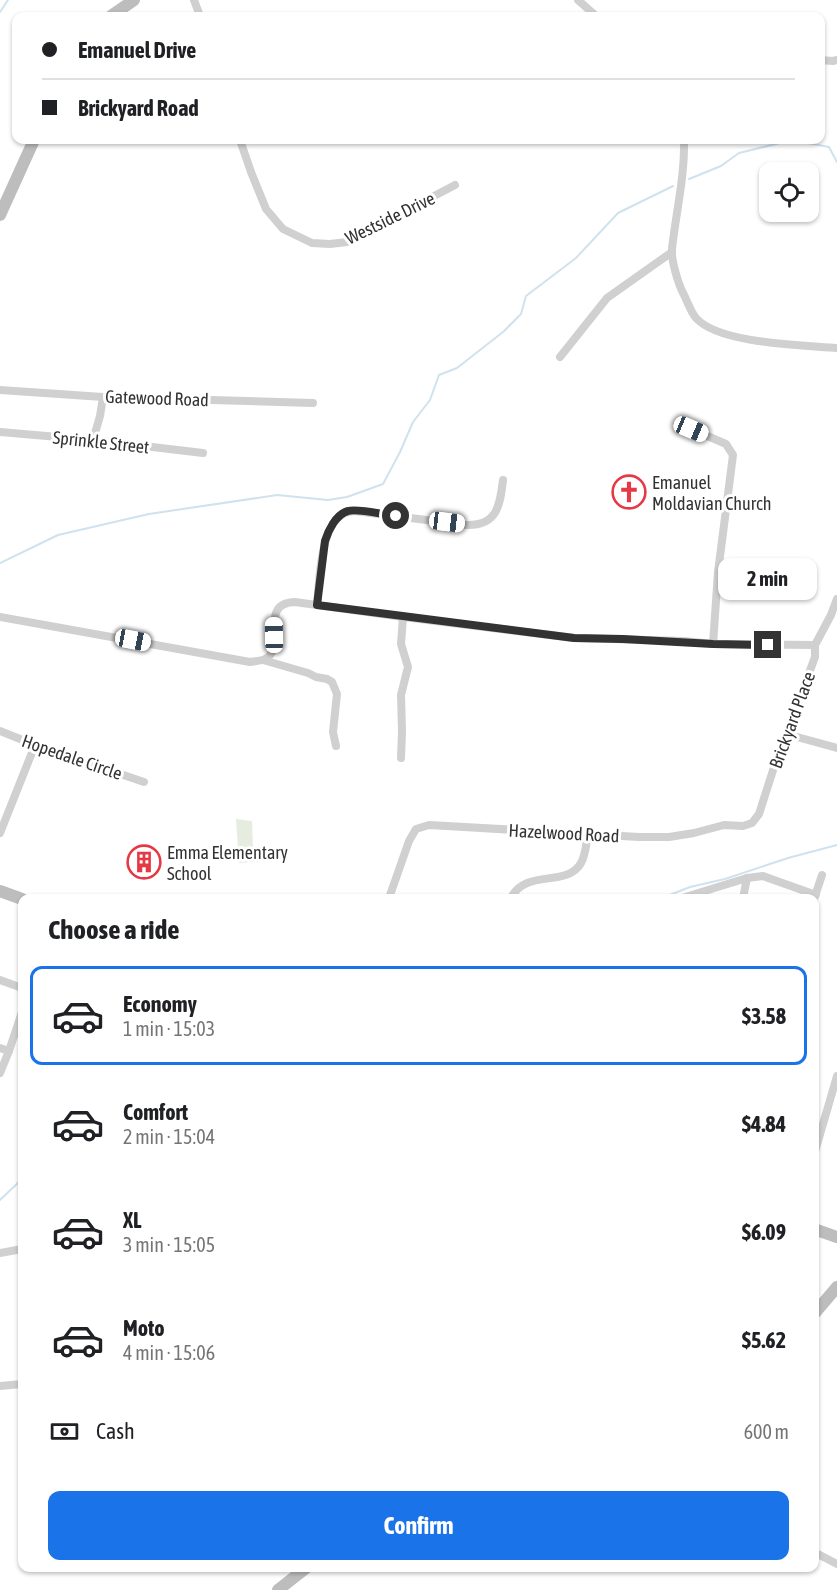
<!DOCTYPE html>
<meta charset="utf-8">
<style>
body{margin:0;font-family:"Asap Condensed",sans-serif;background:#f6f6f6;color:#202124;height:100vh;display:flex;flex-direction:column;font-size:22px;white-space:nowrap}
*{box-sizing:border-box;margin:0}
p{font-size:20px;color:#757577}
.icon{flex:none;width:33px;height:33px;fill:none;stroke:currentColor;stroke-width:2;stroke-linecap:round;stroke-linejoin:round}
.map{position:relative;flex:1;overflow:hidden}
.panel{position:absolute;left:18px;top:894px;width:801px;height:678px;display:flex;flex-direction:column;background:#fff;border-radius:12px;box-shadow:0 2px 4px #0004}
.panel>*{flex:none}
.top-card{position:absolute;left:12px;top:12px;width:813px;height:132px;border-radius:12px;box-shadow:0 2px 4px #0004;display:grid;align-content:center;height:132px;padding:0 30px;background:#fff}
.controls{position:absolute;left:759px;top:162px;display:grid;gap:12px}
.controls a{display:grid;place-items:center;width:60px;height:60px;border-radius:12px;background:#fff;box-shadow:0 2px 4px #0004;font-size:30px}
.end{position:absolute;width:27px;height:27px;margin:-14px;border:8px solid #333;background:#fff;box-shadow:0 0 0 3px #fff}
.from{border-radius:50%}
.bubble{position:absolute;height:42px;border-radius:12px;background:#fff;box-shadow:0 2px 4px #0004;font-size:20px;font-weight:700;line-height:42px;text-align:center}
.car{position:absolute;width:18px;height:36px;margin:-18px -9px;border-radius:8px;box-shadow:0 0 4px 2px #0007;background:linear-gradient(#fff 24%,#345 0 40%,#fff 0 76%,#345 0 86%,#fff 0)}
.top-card b{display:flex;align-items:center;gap:21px;height:57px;font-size:22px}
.top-card b+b{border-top:2px solid #e0e0e0}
.top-card i{width:15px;height:15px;background:#202124}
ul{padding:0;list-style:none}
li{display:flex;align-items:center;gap:18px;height:99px;margin:0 12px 9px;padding:0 18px;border:3px solid transparent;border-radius:12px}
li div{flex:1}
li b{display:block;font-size:22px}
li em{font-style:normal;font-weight:700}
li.selected{border-color:#1a73e8}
li>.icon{width:54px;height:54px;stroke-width:1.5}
h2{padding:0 30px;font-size:27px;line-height:72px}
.pay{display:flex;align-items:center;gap:15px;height:66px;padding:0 30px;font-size:22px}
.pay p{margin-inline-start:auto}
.primary-button{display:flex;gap:12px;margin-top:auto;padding:12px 30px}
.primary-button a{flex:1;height:69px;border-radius:12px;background:#1a73e8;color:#fff;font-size:24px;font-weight:700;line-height:69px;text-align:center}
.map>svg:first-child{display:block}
.green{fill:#e6ecdf}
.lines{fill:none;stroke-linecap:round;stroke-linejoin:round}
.stream{stroke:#cfe2ee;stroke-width:2}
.street{stroke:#d0d0d0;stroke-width:8}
.secondary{stroke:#bdbdbd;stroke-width:12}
.route{stroke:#333;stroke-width:8}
.labels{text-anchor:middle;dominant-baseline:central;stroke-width:6;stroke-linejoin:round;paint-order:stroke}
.street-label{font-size:18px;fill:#333;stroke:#fff}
.poi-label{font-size:18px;fill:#333;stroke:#fff;text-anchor:start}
</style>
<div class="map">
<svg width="837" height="1590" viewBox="0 0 837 1590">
<rect width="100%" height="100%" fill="#fff"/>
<polygon class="green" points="236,819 252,821 253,851 260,851 261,861 239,863"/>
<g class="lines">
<g class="stream">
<polyline points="0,12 8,0"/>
<polyline points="689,179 721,166 739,153 792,140 829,147 837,162"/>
<polyline points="0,563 58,535 149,514 277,495 328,500 347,497 383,484 400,452 413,422 430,400 439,375 457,368 503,332 521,314 526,296 576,258 618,213 673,186"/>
<polyline points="662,898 690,887 725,879 788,858 837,845"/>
<polyline points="0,1200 22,1179"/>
</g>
<g class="street">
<polyline points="194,0 200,16"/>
<polyline points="578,0 596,16"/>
<polyline points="820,60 833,61 837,60"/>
<polyline points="240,140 251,172 266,209 283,229 312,243 330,244 347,242 455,185"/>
<path d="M684,140c1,36 -8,72 -12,109 -1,11 6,34 11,44 4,7 7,18 13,25 23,26 107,27 141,30"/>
<polyline points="560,357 607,298 672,252"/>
<polyline points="0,390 103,397 313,403"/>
<polyline points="691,429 726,444 733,455 718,572 713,644"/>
<polyline points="0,432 93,440 203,453"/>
<polyline points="93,440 100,416 103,397"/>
<path d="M317,605c3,-26 2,-94 38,-94l111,14c31,1 34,-19 37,-45"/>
<path d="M0,617l250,45c5,-1 11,-1 15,-3 23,-11 -8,-56 30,-57l108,15 171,21 110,3 29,3 102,1"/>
<polyline points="263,660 308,673 316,677 327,679 332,682 337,694 333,732 336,746"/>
<polyline points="0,731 35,745 144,782"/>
<polyline points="786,734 837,748"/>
<polyline points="401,758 402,732 401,695 408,667 401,644 403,617"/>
<polyline points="0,833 35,745"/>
<polyline points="389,898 409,841 416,829 429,825 639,837 669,837 694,833 724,825 743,826 752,823 759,814 775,764 815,657 815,645 831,615 837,599"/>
<path d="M511,898c15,-30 56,-10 70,-35 5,-9 5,-19 7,-29"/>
<polyline points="682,898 747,878 763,876 816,895"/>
<polyline points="743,898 747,878"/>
<polyline points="814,899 822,875"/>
<polyline points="0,980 22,988"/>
<polyline points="0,1048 9,1051"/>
<polyline points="0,1073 9,1051 22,1012"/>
<polyline points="814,1155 837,1076"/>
<polyline points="0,1253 22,1249"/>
<polyline points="0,1386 22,1384"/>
<polyline points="814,1552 837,1564"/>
</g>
<g class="secondary">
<polyline points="111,16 134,0"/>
<polyline points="0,215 34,140"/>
<polyline points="0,891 22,899"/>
<polyline points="814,1229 837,1237"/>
<polyline points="814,1314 837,1287"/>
<polyline points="278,1590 306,1568"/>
</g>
</g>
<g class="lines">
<path class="route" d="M396,516c-12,-1 -38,-8 -48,-5 -12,3 -20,20 -23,30l-8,64 257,33 49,1 90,5 55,1"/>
</g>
<defs>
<g id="church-ring" transform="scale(1.725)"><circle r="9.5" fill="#fff" stroke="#e63946" stroke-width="1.5"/><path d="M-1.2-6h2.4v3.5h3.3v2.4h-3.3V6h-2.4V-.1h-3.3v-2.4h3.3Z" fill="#e63946"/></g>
<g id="building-ring" transform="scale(1.725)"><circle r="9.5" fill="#fff" stroke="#e63946" stroke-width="1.5"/><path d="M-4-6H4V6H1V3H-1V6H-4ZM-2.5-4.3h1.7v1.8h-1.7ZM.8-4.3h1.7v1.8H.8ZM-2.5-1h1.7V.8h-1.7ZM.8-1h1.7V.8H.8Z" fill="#e63946"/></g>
</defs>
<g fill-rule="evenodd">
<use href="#church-ring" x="629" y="492"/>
<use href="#building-ring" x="144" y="862"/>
</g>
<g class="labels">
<g class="street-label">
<text transform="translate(390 218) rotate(-26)">Westside Drive</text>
<text transform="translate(157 398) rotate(2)">Gatewood Road</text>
<text transform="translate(101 442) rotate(6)">Sprinkle Street</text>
<text transform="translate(792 720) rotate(-70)">Brickyard Place</text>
<text transform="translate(72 757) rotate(19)">Hopedale Circle</text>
<text transform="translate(564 833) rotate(3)">Hazelwood Road</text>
</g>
<g class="poi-label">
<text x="652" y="482">Emanuel<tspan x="652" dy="21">Moldavian Church</tspan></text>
<text x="167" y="852">Emma Elementary<tspan x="167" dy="21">School</tspan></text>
</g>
</g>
</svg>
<div class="controls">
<a><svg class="icon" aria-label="locate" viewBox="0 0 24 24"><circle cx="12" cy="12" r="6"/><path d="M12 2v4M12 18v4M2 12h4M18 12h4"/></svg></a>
</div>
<i class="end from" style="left:396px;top:516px"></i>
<i class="end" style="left:768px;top:645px"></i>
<div class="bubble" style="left:718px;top:558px;width:99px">2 min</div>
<i class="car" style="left:691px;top:429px;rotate:113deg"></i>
<i class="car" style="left:447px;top:522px;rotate:97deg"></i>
<i class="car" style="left:274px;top:635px;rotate:359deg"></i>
<i class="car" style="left:133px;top:640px;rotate:101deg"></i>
<div class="top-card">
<b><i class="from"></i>Emanuel Drive</b>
<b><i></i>Brickyard Road</b>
</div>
<section class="panel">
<h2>Choose a ride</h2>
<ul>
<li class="selected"><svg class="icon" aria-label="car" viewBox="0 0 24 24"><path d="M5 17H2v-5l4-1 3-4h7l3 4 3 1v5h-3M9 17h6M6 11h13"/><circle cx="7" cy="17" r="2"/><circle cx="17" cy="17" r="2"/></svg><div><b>Economy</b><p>1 min · 15:03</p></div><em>$3.58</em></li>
<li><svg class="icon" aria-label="car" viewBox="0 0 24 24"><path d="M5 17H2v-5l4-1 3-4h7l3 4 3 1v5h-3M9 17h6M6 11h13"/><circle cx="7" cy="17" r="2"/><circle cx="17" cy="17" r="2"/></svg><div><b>Comfort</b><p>2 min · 15:04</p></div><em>$4.84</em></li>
<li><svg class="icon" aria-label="car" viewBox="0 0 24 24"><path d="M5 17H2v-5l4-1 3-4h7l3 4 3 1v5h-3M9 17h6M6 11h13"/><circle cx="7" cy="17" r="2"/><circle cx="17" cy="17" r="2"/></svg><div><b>XL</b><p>3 min · 15:05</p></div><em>$6.09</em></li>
<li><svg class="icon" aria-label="car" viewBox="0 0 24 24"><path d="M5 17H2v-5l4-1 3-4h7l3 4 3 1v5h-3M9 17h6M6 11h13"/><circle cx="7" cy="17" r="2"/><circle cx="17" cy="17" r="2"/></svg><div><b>Moto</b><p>4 min · 15:06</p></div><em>$5.62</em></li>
</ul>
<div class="pay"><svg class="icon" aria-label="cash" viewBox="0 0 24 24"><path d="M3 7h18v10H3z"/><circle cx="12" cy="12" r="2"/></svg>Cash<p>600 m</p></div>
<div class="primary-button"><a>Confirm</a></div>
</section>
</div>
